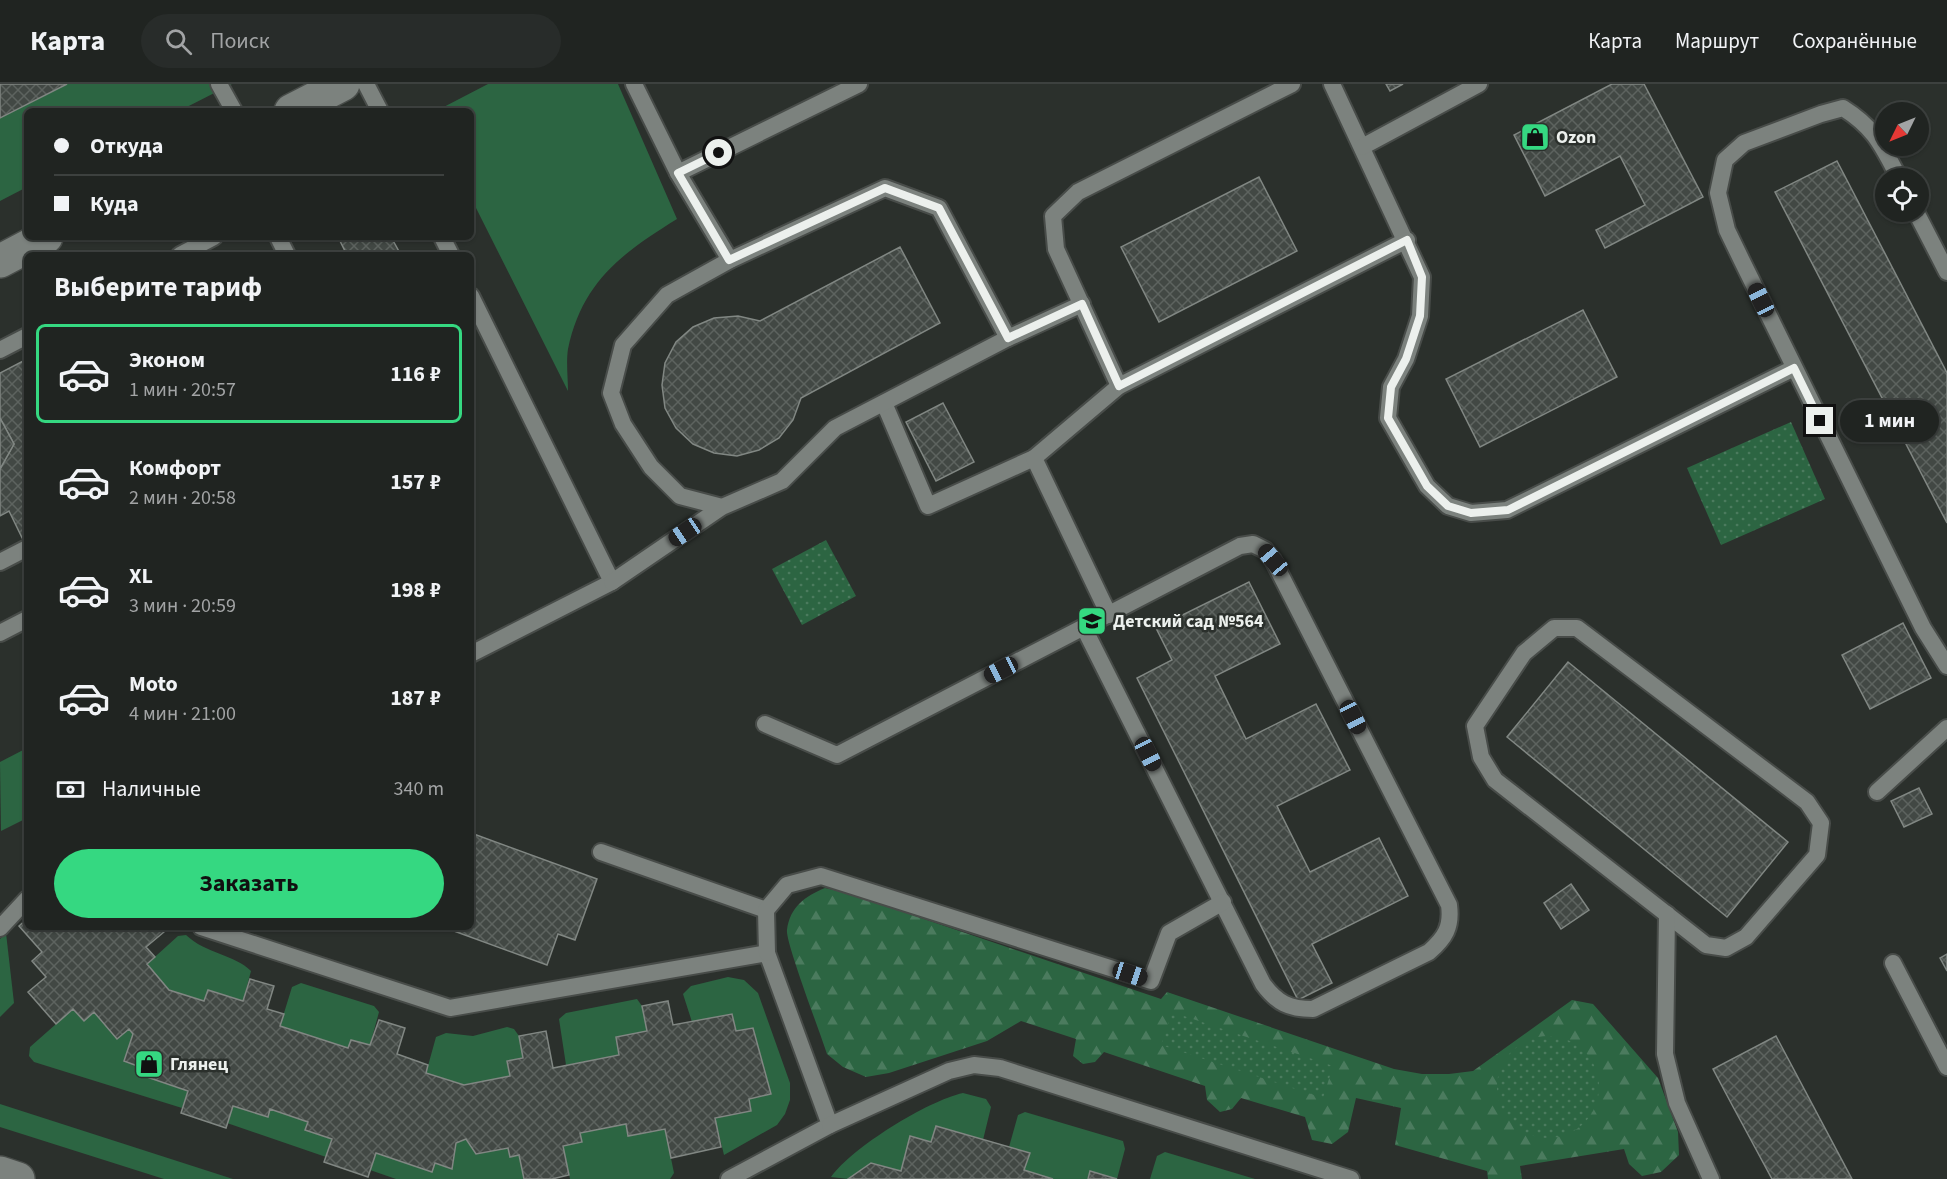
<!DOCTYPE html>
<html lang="ru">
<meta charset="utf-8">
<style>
body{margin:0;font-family:"Source Sans 3",sans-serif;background:#282c2a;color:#f1f3f6;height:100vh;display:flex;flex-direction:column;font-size:22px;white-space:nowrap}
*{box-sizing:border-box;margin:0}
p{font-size:20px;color:#a2a4a5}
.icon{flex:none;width:33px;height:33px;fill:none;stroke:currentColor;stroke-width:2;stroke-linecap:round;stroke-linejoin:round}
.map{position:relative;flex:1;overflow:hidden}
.details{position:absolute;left:24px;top:168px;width:450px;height:678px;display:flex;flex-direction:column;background:#202421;border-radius:9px;box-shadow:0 2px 4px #0004,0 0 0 2px #3d413f}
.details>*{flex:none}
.banner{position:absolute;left:24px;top:24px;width:450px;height:132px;border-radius:9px;box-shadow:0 2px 4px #0004,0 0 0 2px #3d413f;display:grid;align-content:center;height:132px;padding:0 30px;background:#202421}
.needle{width:39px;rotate:227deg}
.fabs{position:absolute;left:1875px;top:18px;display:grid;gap:12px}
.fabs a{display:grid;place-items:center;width:54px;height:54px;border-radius:50%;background:#202421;box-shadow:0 2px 4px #0004,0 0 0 2px #3d413f;font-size:30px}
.end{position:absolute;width:27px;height:27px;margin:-14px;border:8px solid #ecf0ed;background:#111;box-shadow:0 0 0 3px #111}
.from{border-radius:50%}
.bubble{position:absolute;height:42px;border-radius:21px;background:#202421;box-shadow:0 2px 4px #0004,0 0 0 2px #3d413f;font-size:20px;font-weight:700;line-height:42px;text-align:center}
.car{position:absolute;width:18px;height:36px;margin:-18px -9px;border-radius:8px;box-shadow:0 0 4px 2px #0007;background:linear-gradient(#222 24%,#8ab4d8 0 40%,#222 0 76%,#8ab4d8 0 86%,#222 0)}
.banner b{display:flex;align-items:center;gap:21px;height:57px;font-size:22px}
.banner b+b{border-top:2px solid #3d413f}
.banner i{width:15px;height:15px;background:#f1f3f6}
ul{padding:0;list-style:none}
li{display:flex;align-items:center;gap:18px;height:99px;margin:0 12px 9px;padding:0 18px;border:3px solid transparent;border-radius:9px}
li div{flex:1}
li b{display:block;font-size:22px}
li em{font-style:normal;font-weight:700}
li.active{border-color:#35d881}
li>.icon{width:54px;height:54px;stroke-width:1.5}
h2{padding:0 30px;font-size:27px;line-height:72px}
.pay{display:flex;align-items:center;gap:15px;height:66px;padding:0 30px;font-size:22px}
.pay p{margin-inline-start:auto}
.action{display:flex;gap:12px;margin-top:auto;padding:12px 30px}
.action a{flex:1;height:69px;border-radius:36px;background:#35d881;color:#111;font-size:24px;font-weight:700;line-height:69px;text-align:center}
header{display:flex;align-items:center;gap:36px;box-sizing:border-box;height:84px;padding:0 30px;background:#202421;border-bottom:2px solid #3d413f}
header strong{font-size:28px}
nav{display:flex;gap:33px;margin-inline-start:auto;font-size:21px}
.search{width:420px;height:54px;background:#282c2a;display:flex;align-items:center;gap:15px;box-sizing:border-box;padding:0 21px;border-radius:33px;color:#a2a4a5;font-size:22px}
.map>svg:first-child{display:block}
.green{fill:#2c6542}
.forest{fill:url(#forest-firs)}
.park{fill:url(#park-dots)}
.building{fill:url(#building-cross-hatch);stroke:#818783;stroke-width:1.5}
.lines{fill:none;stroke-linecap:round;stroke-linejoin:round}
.lane-casing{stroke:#484c49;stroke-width:20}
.secondary-casing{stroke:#484c49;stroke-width:36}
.lane{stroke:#7c827e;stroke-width:16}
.secondary{stroke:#7c827e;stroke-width:33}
.route{stroke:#ecf0ed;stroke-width:8}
.labels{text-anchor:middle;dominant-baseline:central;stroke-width:5;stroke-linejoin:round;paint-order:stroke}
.poi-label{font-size:18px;font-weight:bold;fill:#ecf0ed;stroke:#2b302c;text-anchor:start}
</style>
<header>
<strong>Карта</strong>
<div class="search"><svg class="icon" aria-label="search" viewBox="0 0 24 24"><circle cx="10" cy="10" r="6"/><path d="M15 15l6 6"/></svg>Поиск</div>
<nav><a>Карта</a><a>Маршрут</a><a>Сохранённые</a></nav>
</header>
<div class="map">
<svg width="1947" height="1095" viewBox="0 0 1947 1095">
<defs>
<pattern id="forest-firs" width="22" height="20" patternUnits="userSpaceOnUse" patternTransform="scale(1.5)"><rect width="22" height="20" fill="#2c6542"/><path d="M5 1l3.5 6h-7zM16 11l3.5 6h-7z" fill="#4b7b5e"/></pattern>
<pattern id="park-dots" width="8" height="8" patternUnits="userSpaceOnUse" patternTransform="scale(1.5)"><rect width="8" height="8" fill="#2c6542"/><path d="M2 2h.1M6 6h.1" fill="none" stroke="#4b7b5e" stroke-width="1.8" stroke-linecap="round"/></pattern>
<pattern id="building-cross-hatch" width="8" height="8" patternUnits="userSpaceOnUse" patternTransform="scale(1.5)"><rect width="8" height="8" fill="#424844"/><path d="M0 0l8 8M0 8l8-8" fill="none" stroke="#5d635f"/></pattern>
</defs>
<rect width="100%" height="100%" fill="#2b302c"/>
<g class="green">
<polygon points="67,0 232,0 179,27 27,27 27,103 0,117 0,34"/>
<path d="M488,0h130l59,135c-55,34 -95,63 -109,130 -2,13 0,29 0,42l-97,-193v-87h-35z"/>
<polygon points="27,664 27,734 1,747 0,678"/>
<polygon points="6,849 14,919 0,933 0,855"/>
<path d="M186,851c20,19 48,19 65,36l-8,30 -34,-11 -5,11 -35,-11 -22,-26 31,-28z"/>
<polygon points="728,893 744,896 758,909 790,999 790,1016 785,1030 777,1041 724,1071 715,1034 751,1027 749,1015 771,1010 736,947 732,930 692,938 683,910 691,902"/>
<polygon points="301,899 374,922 379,928 370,961 351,956 348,964 280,942 292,903"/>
<polygon points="637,915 642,922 647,947 616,953 619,971 566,981 559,935 566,929"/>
<path d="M73,925l11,12 10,-9 23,27 12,-10c9,10 16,34 12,46l47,16 -6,17 -148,-46 -5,-6 1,-9z"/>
<polygon points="507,943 514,945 519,952 523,974 507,977 510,992 464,1001 426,989 436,953 446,949 473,952"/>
<path d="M963,1009l23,6 5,8 -8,33 -47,-14 -5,16 -21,-6 -9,35 -30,-8 -23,16 -17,-2c22,-30 96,-76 132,-84z"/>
<polygon points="0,1020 233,1095 164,1095 0,1043"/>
<polygon points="233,1022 268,1033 270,1025 308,1038 305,1046 332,1055 326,1073 227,1039"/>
<polygon points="1025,1028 1123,1057 1125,1065 1117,1095 1090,1087 1088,1095 1053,1095 1024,1086 1029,1069 1009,1063 1018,1031"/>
<polygon points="626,1040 628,1052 665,1045 674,1089 670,1095 570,1095 563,1062 582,1058 580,1049"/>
<polygon points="466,1055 476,1070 508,1064 510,1073 519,1071 524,1095 396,1095 370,1086 376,1069 432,1087 435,1079 452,1085 456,1059"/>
<polygon points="1165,1068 1255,1095 1150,1095 1157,1072"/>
</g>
<path class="forest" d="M825,804l22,5 314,106 6,-7 227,77 28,5h27l24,-3 99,-71 21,4 65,74 20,54 1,23 -18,17 -19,4 -13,-12 -5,-15 -104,17 2,13h-34l-1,-8 -92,-26 6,-37 -45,-10 -8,34 -16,12 -20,-4 -7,-23 -64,-19 -9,11 -12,3 -13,-12 -2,-14 -101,-34 -9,10 -12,2 -10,-8 3,-17 -55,-18 -34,20 -98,32 -23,4 -23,-10 -16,-13c-6,-19 -42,-113 -40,-124 3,-23 18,-34 38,-42z"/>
<g class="park">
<polygon points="1791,338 1825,415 1721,461 1687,384"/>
<polygon points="826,456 856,512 802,541 772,485"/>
<polygon points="1172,928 1333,982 1323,1014 1161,961"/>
<circle cx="1548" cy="1003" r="51"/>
</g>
<g class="building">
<polygon points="0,0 67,0 0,34"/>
<polygon points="1386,0 1403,0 1390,7"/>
<polygon points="1612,0 1644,0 1703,113 1605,164 1596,146 1645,121 1620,72 1545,112 1514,51"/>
<polygon points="1837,77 1947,289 1947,439 1775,108"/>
<polygon points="1259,93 1297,167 1159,238 1121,163"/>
<polygon points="347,153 391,153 401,171 347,171 340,157"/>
<polygon points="900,163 940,239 801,314 793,336 779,354 759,366 737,372 714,369 693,360 676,344 665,324 662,301 665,279 676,258 693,243 714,234 738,232 760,237"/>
<polygon points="1583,226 1617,293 1480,363 1446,295"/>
<polygon points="27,275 27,464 9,427 0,432 0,385 14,360 0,334 0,289"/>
<polygon points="943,319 974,378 936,397 906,338"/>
<polygon points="0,334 14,360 0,385"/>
<polygon points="1249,498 1280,560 1215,592 1246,655 1316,620 1350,686 1277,722 1310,788 1379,754 1408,812 1312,860 1332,899 1298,916 1137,594 1172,576 1156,544"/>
<polygon points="1903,539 1931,594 1870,625 1842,571"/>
<polygon points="1568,578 1788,758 1727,833 1507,653"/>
<polygon points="1919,704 1932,730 1904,743 1891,717"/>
<polygon points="471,749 597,795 575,856 558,850 547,881 443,843 471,843"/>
<polygon points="1571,800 1589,826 1561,845 1544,819"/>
<polygon points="27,835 27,843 160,843 164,848 146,863 155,873 147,880 169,906 204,917 208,906 243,917 250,895 274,902 267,925 284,930 280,942 348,964 351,956 370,961 379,936 405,944 397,970 428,981 426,989 464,1001 510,992 507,977 523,974 519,952 546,947 553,984 619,971 616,953 647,947 642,922 668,917 673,941 732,930 736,947 753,944 771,1010 749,1015 751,1027 715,1034 721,1063 671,1074 665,1045 628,1052 626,1040 580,1049 582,1058 563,1062 569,1091 552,1095 524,1095 519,1071 510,1073 508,1064 476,1070 466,1055 456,1059 452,1085 435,1079 432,1088 376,1069 368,1093 324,1078 332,1055 305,1046 308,1038 270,1025 268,1033 233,1022 226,1044 181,1029 188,1007 141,991 143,984 124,977 133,950 129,945 117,955 94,928 84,937 73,925 56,940 28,908 46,893 32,877 42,868 19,842"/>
<polygon points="1947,870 1947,887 1940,874"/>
<polygon points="1776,952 1852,1095 1772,1095 1731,1019 1713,985"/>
<polygon points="936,1042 1030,1069 1024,1086 1053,1095 848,1095 871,1079 901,1087 910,1052 931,1058"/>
<polygon points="1090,1087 1117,1095 1088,1095"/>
</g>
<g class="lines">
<g class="lane-casing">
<g id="lane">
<polyline points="219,0 234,27"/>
<polyline points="366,0 380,27"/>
<polyline points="634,0 678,89 730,176"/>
<polyline points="1332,0 1422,193 1420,232 1406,275 1391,303 1388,334 1427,402 1448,422 1471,429 1507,426 1794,284"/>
<polyline points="1362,63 1479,0"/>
<polyline points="678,89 859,0"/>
<path d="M1899,94c-17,-32 -24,-50 -56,-70l-22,6 -77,29 -19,17 -7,33 9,37 15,31 181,367 24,38"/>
<polyline points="1916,128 1947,188"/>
<polyline points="278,153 287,171"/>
<polyline points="442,153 451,171"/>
<polyline points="180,171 214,153"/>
<polyline points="471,212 612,498 471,570"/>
<polyline points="1008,254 1082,220"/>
<polyline points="0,266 27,252"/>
<polyline points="1119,302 1056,165 1053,132 1078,108 1292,0"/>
<polyline points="884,319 928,422 1034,374"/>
<polyline points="0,478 27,464"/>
<polyline points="612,498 722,423 782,397 835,344 1008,254 939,124 885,104 730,176 667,211 623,261 611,309 623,340 651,383 680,412 722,423"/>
<polyline points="1109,531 1034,374 1119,302 1407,156"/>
<polygon points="1554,544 1577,544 1807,718 1821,739 1817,771 1746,853 1726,864 1706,861 1495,696 1481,673 1475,642 1524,569"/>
<polyline points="0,549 27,535"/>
<path d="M765,640l72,31 403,-209 13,-2 12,6 8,10 176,345c3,22 -4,33 -20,47l-116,57c-24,0 -36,-6 -50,-25l-179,-356"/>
<polyline points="1877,708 1947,644"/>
<polyline points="601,768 766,826"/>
<polyline points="1667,830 1665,970 1677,1019 1711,1095"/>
<polyline points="201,843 450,924 767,869 830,1041 729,1095"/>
<polyline points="0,844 27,815"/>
<polyline points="767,869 766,826 787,801 821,792 1151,897 1169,849 1223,818"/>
<polyline points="1893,879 1947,983"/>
<polyline points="830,1041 949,987 974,981 1000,984 1351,1095"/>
</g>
</g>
<g class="secondary-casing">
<g id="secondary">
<polyline points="291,27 343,0"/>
<polyline points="0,177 46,153"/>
<polyline points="0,1089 18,1095"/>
</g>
</g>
<use href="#lane" class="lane"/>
<use href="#secondary" class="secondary"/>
</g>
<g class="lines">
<polyline class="route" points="719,69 678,89 729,176 885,104 939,124 1008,254 1082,220 1119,302 1407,156 1422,193 1420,232 1406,275 1391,303 1388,334 1427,402 1448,422 1471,429 1508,426 1794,284 1820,337"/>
</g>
<defs>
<g id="shop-square" transform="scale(1.5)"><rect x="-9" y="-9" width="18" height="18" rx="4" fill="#35d881" stroke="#2b302c"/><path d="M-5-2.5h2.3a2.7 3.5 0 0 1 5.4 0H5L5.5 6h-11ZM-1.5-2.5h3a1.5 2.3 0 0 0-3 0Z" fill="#111"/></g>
<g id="school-square" transform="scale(1.5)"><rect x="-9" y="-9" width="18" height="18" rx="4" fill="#35d881" stroke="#2b302c"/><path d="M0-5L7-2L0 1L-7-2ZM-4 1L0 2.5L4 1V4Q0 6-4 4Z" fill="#111"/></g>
</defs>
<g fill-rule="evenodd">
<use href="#shop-square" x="1535" y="53"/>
<use href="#school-square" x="1092" y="537"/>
<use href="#shop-square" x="149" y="980"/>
</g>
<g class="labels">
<g class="poi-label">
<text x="1556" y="53">Ozon</text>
<text x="1113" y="537">Детский сад №564</text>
<text x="170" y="980">Глянец</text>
</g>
</g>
</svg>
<div class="fabs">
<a><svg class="needle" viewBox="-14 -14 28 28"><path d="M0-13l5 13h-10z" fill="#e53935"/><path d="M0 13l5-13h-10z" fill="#a2a4a5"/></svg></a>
<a><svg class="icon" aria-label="locate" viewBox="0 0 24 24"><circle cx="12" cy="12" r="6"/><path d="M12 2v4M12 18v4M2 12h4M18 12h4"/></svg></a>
</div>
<i class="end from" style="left:719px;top:69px"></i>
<i class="end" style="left:1820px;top:337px"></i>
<div class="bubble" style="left:1840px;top:316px;width:99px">1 мин</div>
<i class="car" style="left:1761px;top:216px;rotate:334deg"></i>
<i class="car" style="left:685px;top:448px;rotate:236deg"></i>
<i class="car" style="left:1273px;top:476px;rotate:320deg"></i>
<i class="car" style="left:1001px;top:586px;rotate:243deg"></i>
<i class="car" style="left:1353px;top:633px;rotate:153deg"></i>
<i class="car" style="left:1148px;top:670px;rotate:153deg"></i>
<i class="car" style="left:1130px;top:890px;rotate:108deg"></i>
<div class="banner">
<b><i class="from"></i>Откуда</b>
<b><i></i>Куда</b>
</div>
<section class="details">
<h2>Выберите тариф</h2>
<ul>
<li class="active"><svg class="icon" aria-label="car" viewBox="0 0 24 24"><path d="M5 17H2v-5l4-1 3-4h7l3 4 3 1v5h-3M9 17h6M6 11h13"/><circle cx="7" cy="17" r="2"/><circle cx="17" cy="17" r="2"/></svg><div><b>Эконом</b><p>1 мин · 20:57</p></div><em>116 ₽</em></li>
<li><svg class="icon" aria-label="car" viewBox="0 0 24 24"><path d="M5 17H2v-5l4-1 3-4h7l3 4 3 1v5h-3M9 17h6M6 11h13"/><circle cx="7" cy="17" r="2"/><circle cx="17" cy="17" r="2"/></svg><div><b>Комфорт</b><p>2 мин · 20:58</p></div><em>157 ₽</em></li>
<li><svg class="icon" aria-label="car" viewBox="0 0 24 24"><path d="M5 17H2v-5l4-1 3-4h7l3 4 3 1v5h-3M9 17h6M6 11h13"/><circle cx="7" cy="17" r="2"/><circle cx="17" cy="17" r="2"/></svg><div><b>XL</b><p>3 мин · 20:59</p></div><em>198 ₽</em></li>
<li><svg class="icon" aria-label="car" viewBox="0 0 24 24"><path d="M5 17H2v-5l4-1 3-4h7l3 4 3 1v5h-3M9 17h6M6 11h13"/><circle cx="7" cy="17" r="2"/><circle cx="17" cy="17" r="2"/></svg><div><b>Moto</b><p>4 мин · 21:00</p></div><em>187 ₽</em></li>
</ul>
<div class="pay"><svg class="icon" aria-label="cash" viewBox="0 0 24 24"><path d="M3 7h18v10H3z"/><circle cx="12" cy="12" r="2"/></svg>Наличные<p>340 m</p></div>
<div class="action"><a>Заказать</a></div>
</section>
</div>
